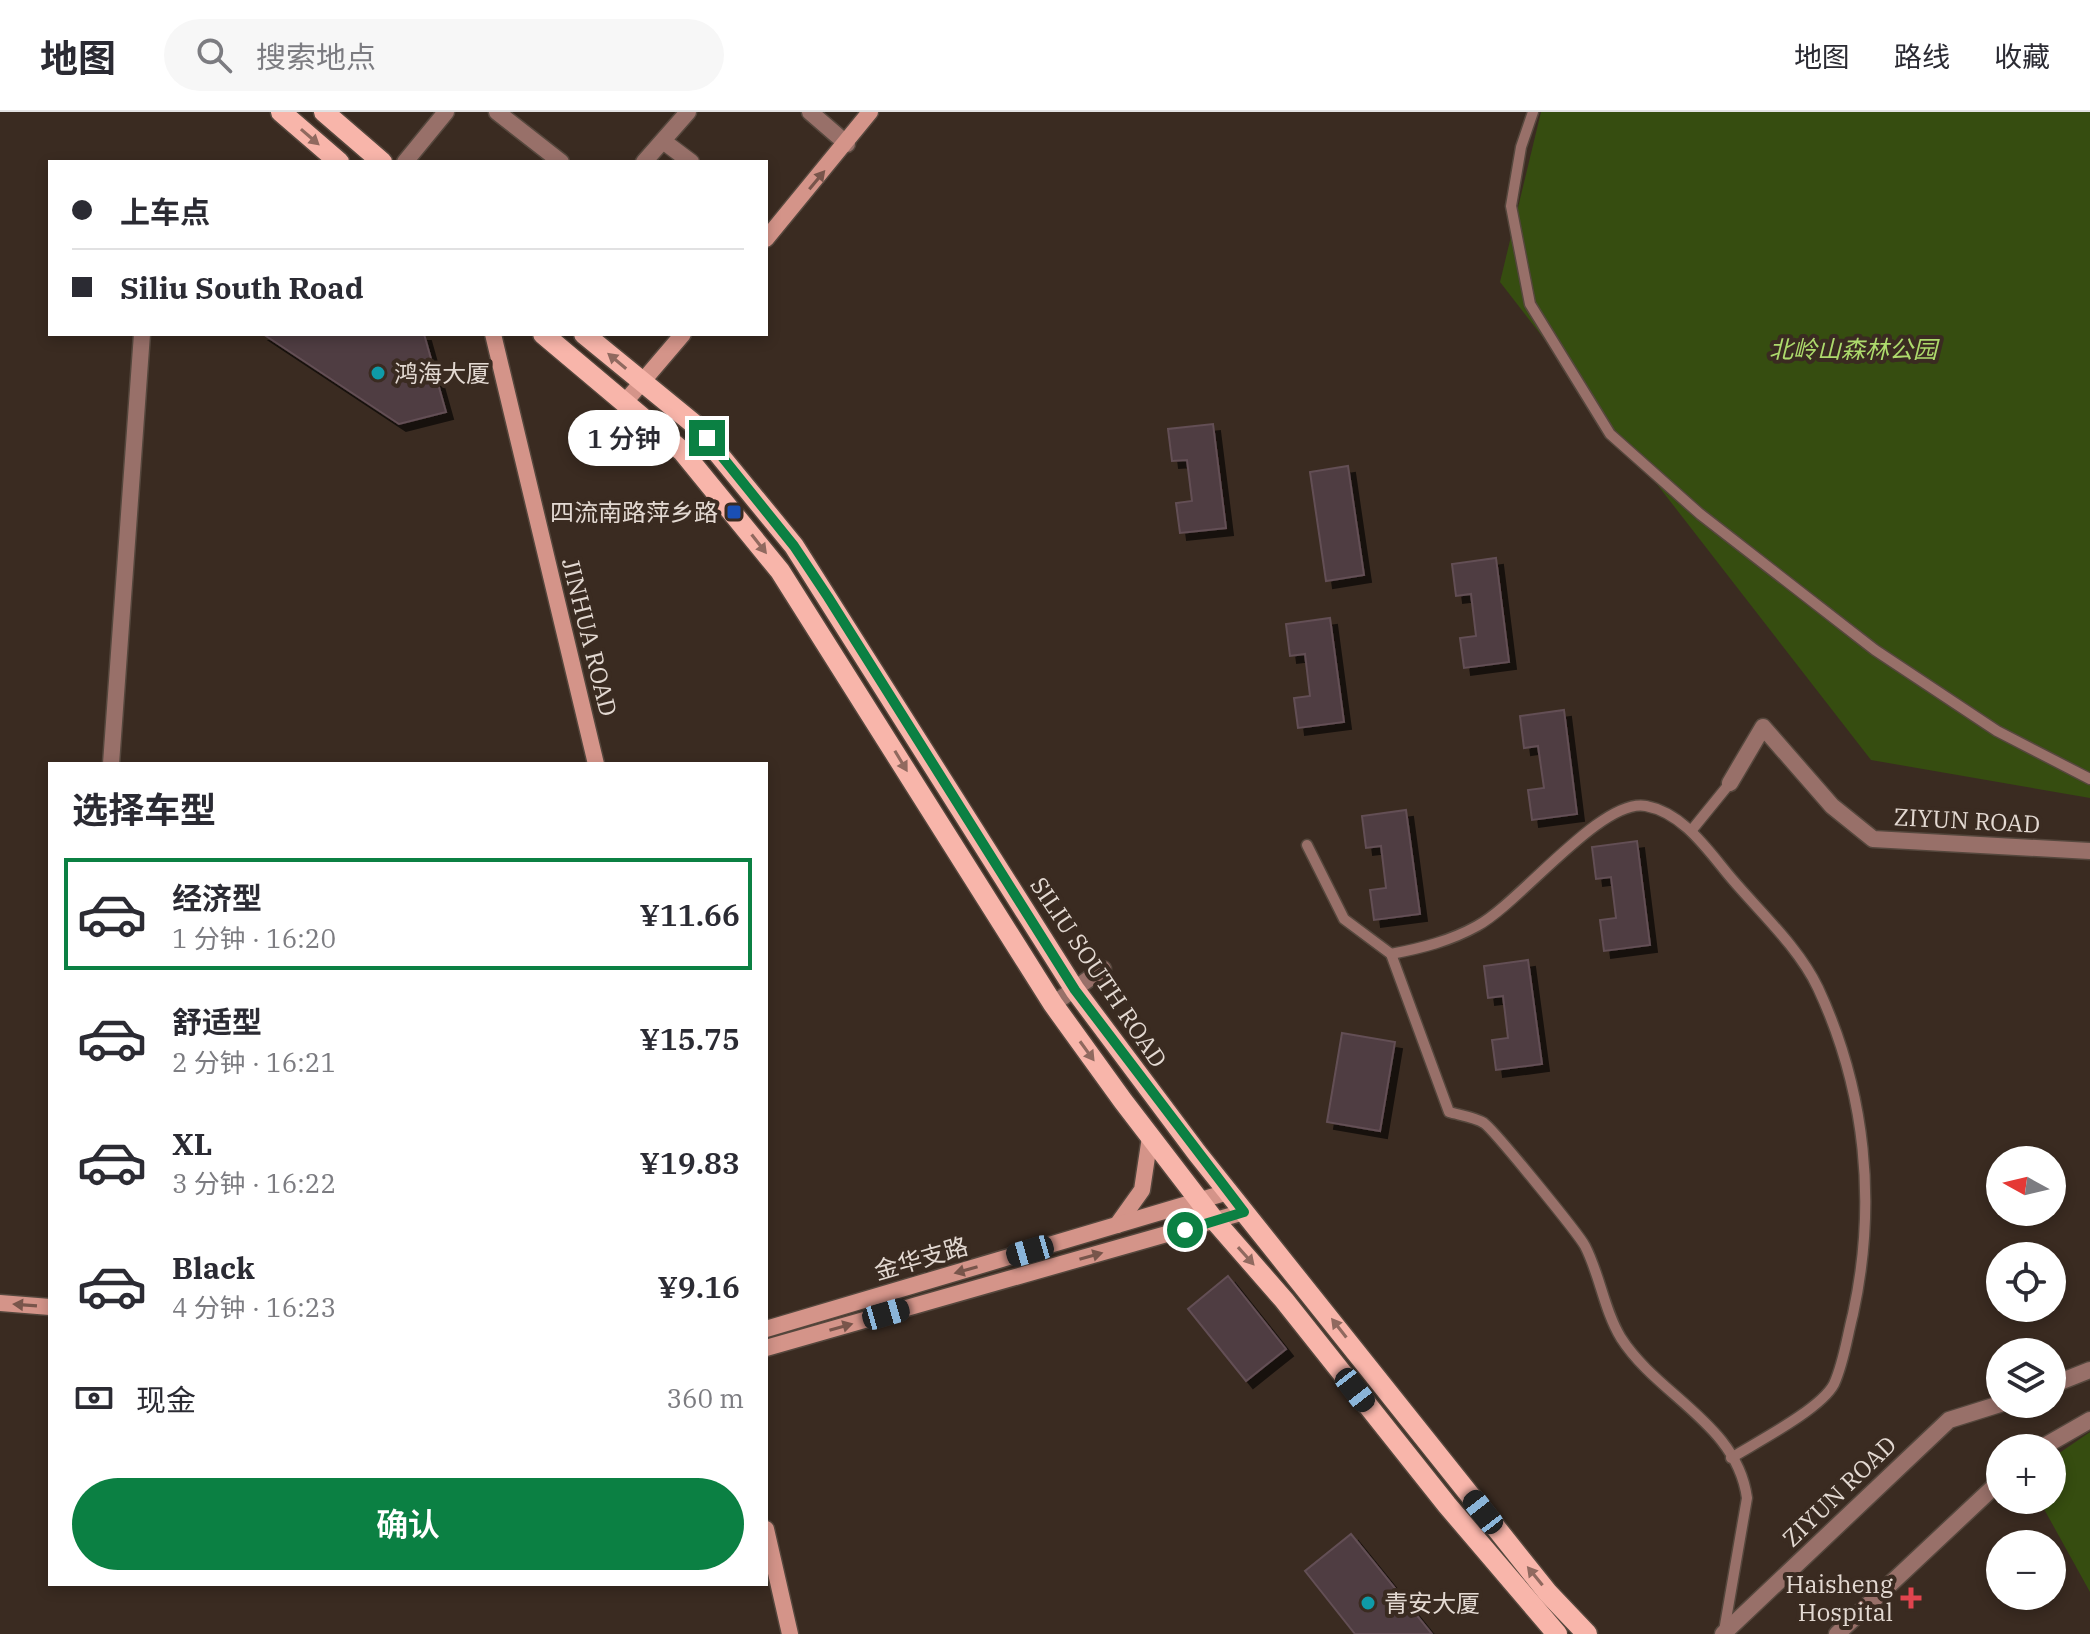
<!DOCTYPE html>
<html lang="zh">
<meta charset="utf-8">
<style>
body{margin:0;font-family:"IBM Plex Serif","Noto Sans SC",serif;background:#f7f7f7;color:#2b2b33;height:100vh;display:flex;flex-direction:column;font-size:30px;white-space:nowrap}
*{box-sizing:border-box;margin:0}
p{font-size:26px;color:#7c7c81}
.icon{flex:none;width:44px;height:44px;fill:none;stroke:currentColor;stroke-width:2;stroke-linecap:round;stroke-linejoin:round}
.map{position:relative;flex:1;overflow:hidden}
.panel{position:absolute;left:48px;top:650px;width:720px;height:824px;display:flex;flex-direction:column;background:#fff;border-radius:0px;box-shadow:0 4px 12px #0003}
.panel>*{flex:none}
.top-card{position:absolute;left:48px;top:48px;width:720px;height:176px;border-radius:0px;box-shadow:0 4px 12px #0003;display:grid;align-content:center;height:176px;padding:0 24px;background:#fff}
.needle{width:52px;rotate:278deg}
.tools{position:absolute;left:1986px;top:1034px;display:grid;gap:16px}
.tools a{display:grid;place-items:center;width:80px;height:80px;border-radius:50%;background:#fff;box-shadow:0 4px 12px #0003;font-size:40px}
.end{position:absolute;width:36px;height:36px;margin:-18px;border:10px solid #0b8043;background:#fff;box-shadow:0 0 0 4px #fff}
.from{border-radius:50%}
.bubble{position:absolute;height:56px;border-radius:28px;background:#fff;box-shadow:0 4px 12px #0003;font-size:26px;font-weight:600;line-height:56px;text-align:center}
.car{position:absolute;width:24px;height:48px;margin:-24px -12px;border-radius:10px;box-shadow:0 0 6px 2px #0007;background:linear-gradient(#222 24%,#8ab4d8 0 40%,#222 0 76%,#8ab4d8 0 86%,#222 0)}
.top-card b{display:flex;align-items:center;gap:28px;height:76px;font-size:30px}
.top-card b+b{border-top:2px solid #e1e1e2}
.top-card i{width:20px;height:20px;background:#2b2b33}
ul{padding:0;list-style:none}
li{display:flex;align-items:center;gap:24px;height:112px;margin:0 16px 12px;padding:0 8px;border:4px solid transparent;border-radius:0px}
li div{flex:1}
li b{display:block;font-size:30px}
li em{font-style:normal;font-weight:600}
li.selected{border-color:#0b8043}
li>.icon{width:72px;height:72px;stroke-width:1.5}
h2{padding:0 24px;font-size:36px;line-height:96px}
.pay{display:flex;align-items:center;gap:20px;height:88px;padding:0 24px;font-size:30px}
.pay p{margin-inline-start:auto}
.button{display:flex;gap:16px;margin-top:auto;padding:16px 24px}
.button a{flex:1;height:92px;border-radius:48px;background:#0b8043;color:#fff;font-size:32px;font-weight:600;line-height:92px;text-align:center}
header{display:flex;align-items:center;gap:48px;box-sizing:border-box;height:112px;padding:0 40px;background:#fff;border-bottom:2px solid #e1e1e2}
header strong{font-size:38px}
nav{display:flex;gap:44px;margin-inline-start:auto;font-size:28px}
.search{width:560px;height:72px;background:#f7f7f7;display:flex;align-items:center;gap:20px;box-sizing:border-box;padding:0 28px;border-radius:44px;color:#7c7c81;font-size:30px}
.map>svg:first-child{display:block}
.green{fill:#364d10}
.building{fill:#4f3c42;stroke:#634f55;stroke-width:2;filter:url(#shadow)}
.lines{fill:none;stroke-linecap:round;stroke-linejoin:round}
.lane-casing{stroke:#55473d;stroke-width:13}
.street-casing{stroke:#55473d;stroke-width:19}
.secondary-casing{stroke:#55473d;stroke-width:19}
.primary-casing{stroke:#55473d;stroke-width:23}
.lane{stroke:#987069;stroke-width:10}
.street{stroke:#987069;stroke-width:16}
.secondary{stroke:#d49489;stroke-width:16}
.primary{stroke:#f8b5aa;stroke-width:20}
.oneway{fill:#90695f}
.oneway2{fill:#78554b}
.route{stroke:#0b8043;stroke-width:10}
.culture-dot{fill:#0f9aa8;stroke:#3a2b21;stroke-width:3}
.transit-dot{fill:#1a4fb4;stroke:#3a2b21;stroke-width:3}
.health-dot{fill:#e0444e;stroke:#3a2b21;stroke-width:3}
.labels{text-anchor:middle;dominant-baseline:central;stroke-width:8;stroke-linejoin:round;paint-order:stroke}
.park-label{font-size:24px;font-style:italic;fill:#adda6c;stroke:#3a2b21}
.poi-label{font-size:24px;fill:#e3d9d2;stroke:#3a2b21;text-anchor:start}
.street-label{font-size:24px;fill:#e3d9d2;stroke:#3a2b21}
</style>
<header>
<strong>地图</strong>
<div class="search"><svg class="icon" aria-label="search" viewBox="0 0 24 24"><circle cx="10" cy="10" r="6"/><path d="M15 15l6 6"/></svg>搜索地点</div>
<nav><a>地图</a><a>路线</a><a>收藏</a></nav>
</header>
<div class="map">
<svg width="2090" height="1522" viewBox="0 0 2090 1522">
<defs>
<filter id="shadow"><feDropShadow dx="7" dy="7" stdDeviation="0" flood-color="#0009"/></filter>
</defs>
<rect width="100%" height="100%" fill="#3a2b21"/>
<g class="green">
<polygon points="1541,0 2090,0 2090,686 1871,648 1500,170"/>
<polygon points="2090,1320 2090,1480 2039,1388 2052,1388 2052,1346"/>
</g>
<g class="building">
<polygon points="263,222 424,222 446,300 399,312"/>
<polygon points="1213,312 1226,416 1180,421 1176,391 1192,389 1187,348 1172,349 1168,317"/>
<polygon points="1348,354 1364,463 1326,469 1310,360"/>
<polygon points="1496,446 1509,550 1464,556 1460,526 1476,524 1471,482 1456,484 1452,452"/>
<polygon points="1330,506 1344,610 1298,616 1294,586 1310,584 1305,542 1290,544 1286,512"/>
<polygon points="1564,598 1577,702 1532,708 1528,678 1544,676 1538,634 1524,636 1520,604"/>
<polygon points="1406,698 1420,802 1374,808 1370,778 1386,776 1381,734 1366,736 1362,704"/>
<polygon points="1637,729 1650,833 1604,839 1600,808 1616,806 1611,765 1596,767 1592,735"/>
<polygon points="1528,848 1542,952 1496,958 1492,928 1508,926 1503,884 1488,886 1484,854"/>
<polygon points="1342,921 1395,930 1380,1019 1327,1010"/>
<polygon points="1228,1164 1286,1237 1246,1269 1188,1197"/>
<polygon points="1351,1422 1432,1522 1355,1522 1305,1459"/>
</g>
<g class="lines">
<g class="lane-casing">
<g id="lane">
<polyline points="1533,0 1521,35 1511,94 1530,192 1610,322 1700,402 1875,538 1997,619 2090,667"/>
<polyline points="1691,719 1730,671"/>
<path d="M1307,733l37,74 47,35 58,158c10,3 26,5 35,11 10,7 94,110 101,123 15,29 19,64 36,92 37,58 116,86 126,160l-23,133"/>
<path d="M1391,842c31,-6 59,-13 86,-28 44,-24 125,-129 169,-120 38,7 63,46 86,73 29,34 67,69 86,109 48,103 59,216 35,326 -6,23 -9,48 -19,70 -13,25 -77,58 -103,74"/>
</g>
</g>
<g class="street-casing">
<g id="street">
<polyline points="497,0 561,50"/>
<polyline points="810,0 847,32"/>
<polyline points="663,29 691,50"/>
<polyline points="405,50 446,0"/>
<polyline points="644,50 688,0"/>
<polyline points="111,652 142,222"/>
<polyline points="1730,671 1763,615 1832,694 1873,727 2090,739"/>
<polyline points="1053,892 1103,857"/>
<polyline points="2052,1273 2090,1258"/>
<polyline points="2041,1336 2090,1308"/>
<polyline points="1723,1522 1949,1308 2000,1292"/>
<polyline points="1837,1522 2000,1369"/>
</g>
</g>
<g class="secondary-casing">
<g id="secondary">
<polyline points="766,127 870,0"/>
<polyline points="493,222 596,652"/>
<polyline points="625,290 683,222"/>
<polyline points="1117,1113 1142,1078 1150,1025"/>
<polyline points="0,1191 50,1195"/>
<polyline points="766,1217 1228,1080"/>
<polyline points="766,1236 1244,1100"/>
<polyline points="766,1417 790,1522"/>
</g>
</g>
<g class="primary-casing">
<g id="primary">
<polyline points="281,0 339,50"/>
<polyline points="324,0 382,50"/>
<polyline points="543,222 682,339 780,459 1053,892 1123,989 1215,1109 1284,1188 1447,1393 1557,1522"/>
<polyline points="584,222 694,312 794,434 1075,878 1197,1041 1548,1481 1587,1522"/>
</g>
</g>
<use href="#lane" class="lane"/>
<use href="#street" class="street"/>
<use href="#secondary" class="secondary"/>
<use href="#primary" class="primary"/>
</g>
<defs><path id="oneway-solid" d="M-6-.8H1V-3.2L6.5 0L1 3.2V.8H-6Z" transform="scale(2)"/></defs>
<g class="oneway">
<use href="#oneway-solid" transform="translate(310 25) rotate(41)"/>
<use href="#oneway-solid" transform="translate(617 249) rotate(-140)"/>
<use href="#oneway-solid" transform="translate(759 432) rotate(52)"/>
<use href="#oneway-solid" transform="translate(901 649) rotate(59)"/>
<use href="#oneway-solid" transform="translate(1087 939) rotate(54)"/>
<use href="#oneway-solid" transform="translate(1246 1144) rotate(48)"/>
<use href="#oneway-solid" transform="translate(1339 1216) rotate(-128)"/>
<use href="#oneway-solid" transform="translate(1535 1464) rotate(-129)"/>
</g>
<g class="oneway2">
<use href="#oneway-solid" transform="translate(817 68) rotate(-50)"/>
<use href="#oneway-solid" transform="translate(1091 1144) rotate(-16)"/>
<use href="#oneway-solid" transform="translate(966 1158) rotate(164)"/>
<use href="#oneway-solid" transform="translate(25 1193) rotate(-176)"/>
<use href="#oneway-solid" transform="translate(841 1215) rotate(-16)"/>
</g>
<g class="lines">
<polyline class="route" points="707,326 794,434 828,485 1075,878 1244,1100 1185,1118"/>
</g>
<g class="culture-dot">
<circle cx="378" cy="261" r="8"/>
<circle cx="1368" cy="1491" r="8"/>
</g>
<rect class="transit-dot" x="726" y="392" width="16" height="16" rx="4"/>
<path class="health-dot" d="M1907 1474h8v8h8v8h-8v8h-8v-8h-8v-8h8z"/>
<g class="labels">
<g class="park-label">
<text x="1853" y="237">北岭山森林公园</text>
</g>
<g class="poi-label">
<text x="394" y="261">鸿海大厦</text>
<text x="718" y="400" text-anchor="end">四流南路萍乡路</text>
<text x="1893" y="1472" text-anchor="end">Haisheng<tspan x="1893" dy="28">Hospital</tspan></text>
<text x="1384" y="1491">青安大厦</text>
</g>
<g class="street-label">
<text transform="translate(590 525) rotate(76)">JINHUA ROAD</text>
<text transform="translate(1967 708) rotate(3)">ZIYUN ROAD</text>
<text transform="translate(1099 860) rotate(56)">SILIU SOUTH ROAD</text>
<text transform="translate(921 1146) rotate(-16)">金华支路</text>
<text transform="translate(1839 1379) rotate(-44)">ZIYUN ROAD</text>
</g>
</g>
</svg>
<div class="tools">
<a><svg class="needle" viewBox="-14 -14 28 28"><path d="M0-13l5 13h-10z" fill="#e53935"/><path d="M0 13l5-13h-10z" fill="#7c7c81"/></svg></a>
<a><svg class="icon" aria-label="locate" viewBox="0 0 24 24"><circle cx="12" cy="12" r="6"/><path d="M12 2v4M12 18v4M2 12h4M18 12h4"/></svg></a>
<a><svg class="icon" aria-label="layers" viewBox="0 0 24 24"><path d="M12 4l9 5-9 5-9-5zM3 14l9 5 9-5"/></svg></a>
<a>+</a>
<a>−</a>
</div>
<i class="end from" style="left:1185px;top:1118px"></i>
<i class="end" style="left:707px;top:326px"></i>
<div class="bubble" style="left:568px;top:298px;width:112px">1 分钟</div>
<i class="car" style="left:1030px;top:1139px;rotate:254deg"></i>
<i class="car" style="left:886px;top:1202px;rotate:74deg"></i>
<i class="car" style="left:1355px;top:1278px;rotate:142deg"></i>
<i class="car" style="left:1483px;top:1400px;rotate:322deg"></i>
<div class="top-card">
<b><i class="from"></i>上车点</b>
<b><i></i>Siliu South Road</b>
</div>
<section class="panel">
<h2>选择车型</h2>
<ul>
<li class="selected"><svg class="icon" aria-label="car" viewBox="0 0 24 24"><path d="M5 17H2v-5l4-1 3-4h7l3 4 3 1v5h-3M9 17h6M6 11h13"/><circle cx="7" cy="17" r="2"/><circle cx="17" cy="17" r="2"/></svg><div><b>经济型</b><p>1 分钟 · 16:20</p></div><em>¥11.66</em></li>
<li><svg class="icon" aria-label="car" viewBox="0 0 24 24"><path d="M5 17H2v-5l4-1 3-4h7l3 4 3 1v5h-3M9 17h6M6 11h13"/><circle cx="7" cy="17" r="2"/><circle cx="17" cy="17" r="2"/></svg><div><b>舒适型</b><p>2 分钟 · 16:21</p></div><em>¥15.75</em></li>
<li><svg class="icon" aria-label="car" viewBox="0 0 24 24"><path d="M5 17H2v-5l4-1 3-4h7l3 4 3 1v5h-3M9 17h6M6 11h13"/><circle cx="7" cy="17" r="2"/><circle cx="17" cy="17" r="2"/></svg><div><b>XL</b><p>3 分钟 · 16:22</p></div><em>¥19.83</em></li>
<li><svg class="icon" aria-label="car" viewBox="0 0 24 24"><path d="M5 17H2v-5l4-1 3-4h7l3 4 3 1v5h-3M9 17h6M6 11h13"/><circle cx="7" cy="17" r="2"/><circle cx="17" cy="17" r="2"/></svg><div><b>Black</b><p>4 分钟 · 16:23</p></div><em>¥9.16</em></li>
</ul>
<div class="pay"><svg class="icon" aria-label="cash" viewBox="0 0 24 24"><path d="M3 7h18v10H3z"/><circle cx="12" cy="12" r="2"/></svg>现金<p>360 m</p></div>
<div class="button"><a>确认</a></div>
</section>
</div>
